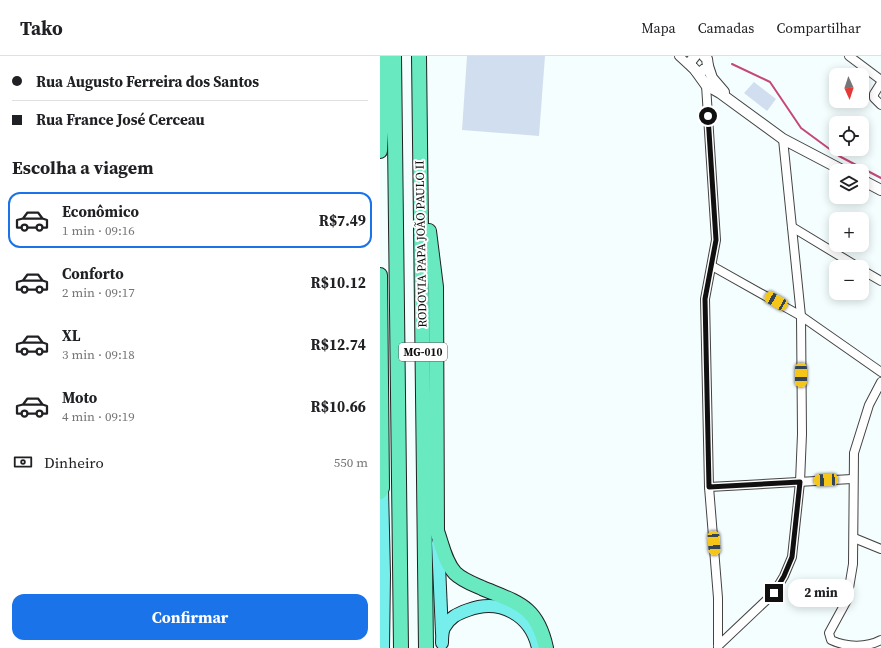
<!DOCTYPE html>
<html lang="pt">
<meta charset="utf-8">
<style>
body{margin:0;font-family:"Source Serif 4",serif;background:#f2f2f2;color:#202124;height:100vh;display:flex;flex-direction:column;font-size:15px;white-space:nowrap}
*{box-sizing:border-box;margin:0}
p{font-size:13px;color:#757577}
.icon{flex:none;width:22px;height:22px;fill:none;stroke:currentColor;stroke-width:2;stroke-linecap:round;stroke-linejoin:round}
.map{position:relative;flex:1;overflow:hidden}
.details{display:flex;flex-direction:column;background:#fff;width:380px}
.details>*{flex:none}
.top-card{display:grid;align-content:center;height:88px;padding:0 12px;background:#fff}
.needle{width:26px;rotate:177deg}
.fabs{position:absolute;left:449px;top:12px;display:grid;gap:8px}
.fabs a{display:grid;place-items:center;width:40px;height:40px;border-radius:8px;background:#fff;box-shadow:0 2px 10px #0003;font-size:20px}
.end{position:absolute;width:18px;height:18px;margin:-9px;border:5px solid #101010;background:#fff;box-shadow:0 0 0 2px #fff}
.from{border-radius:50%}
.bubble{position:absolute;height:28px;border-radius:12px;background:#fff;box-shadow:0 2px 10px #0003;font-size:13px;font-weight:700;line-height:28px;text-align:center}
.car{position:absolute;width:12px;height:24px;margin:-12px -6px;border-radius:5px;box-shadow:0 0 3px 1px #0007;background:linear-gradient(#f5c518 24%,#345 0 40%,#f5c518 0 76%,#345 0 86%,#f5c518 0)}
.top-card b{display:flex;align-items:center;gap:14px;height:38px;font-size:15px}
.top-card b+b{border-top:1px solid #e0e0e0}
.top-card i{width:10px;height:10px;background:#202124}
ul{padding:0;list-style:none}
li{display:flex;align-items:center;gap:12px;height:56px;margin:0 8px 6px;padding:0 4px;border:2px solid transparent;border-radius:12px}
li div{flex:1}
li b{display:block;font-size:15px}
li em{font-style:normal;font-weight:700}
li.current{border-color:#1a73e8}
li>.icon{width:36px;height:36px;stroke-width:1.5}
h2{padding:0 12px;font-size:18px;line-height:48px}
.pay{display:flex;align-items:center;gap:10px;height:44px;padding:0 12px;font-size:15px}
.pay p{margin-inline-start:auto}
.button{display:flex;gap:8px;margin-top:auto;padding:8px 12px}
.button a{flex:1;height:46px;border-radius:12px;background:#1a73e8;color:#fff;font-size:16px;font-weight:700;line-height:46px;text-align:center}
header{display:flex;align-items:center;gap:24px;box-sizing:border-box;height:56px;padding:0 20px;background:#fff;border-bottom:1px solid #e0e0e0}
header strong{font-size:19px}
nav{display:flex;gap:22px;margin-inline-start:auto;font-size:14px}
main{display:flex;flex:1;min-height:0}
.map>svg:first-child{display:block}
.pitch{fill:#d1deef}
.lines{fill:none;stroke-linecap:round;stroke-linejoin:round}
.stream{stroke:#c44977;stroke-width:2}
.minor-casing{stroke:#434343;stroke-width:10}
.tertiary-casing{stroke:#434343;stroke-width:12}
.primary-casing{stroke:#212121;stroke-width:14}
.motorway-casing{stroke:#212121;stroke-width:16}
.minor{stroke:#fff;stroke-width:8}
.tertiary{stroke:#fff;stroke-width:10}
.primary{stroke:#75eeec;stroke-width:12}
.motorway{stroke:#68e9c0;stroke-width:14}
.route{stroke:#101010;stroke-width:5}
.labels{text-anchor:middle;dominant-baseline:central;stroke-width:4;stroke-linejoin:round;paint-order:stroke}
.shield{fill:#fff;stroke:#585858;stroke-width:1}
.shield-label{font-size:11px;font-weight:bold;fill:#101010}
.street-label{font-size:12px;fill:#101010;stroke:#fff}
</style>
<header>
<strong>Tako</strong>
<nav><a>Mapa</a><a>Camadas</a><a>Compartilhar</a></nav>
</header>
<main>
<section class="details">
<div class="top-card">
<b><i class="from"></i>Rua Augusto Ferreira dos Santos</b>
<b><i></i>Rua France José Cerceau</b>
</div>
<h2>Escolha a viagem</h2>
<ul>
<li class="current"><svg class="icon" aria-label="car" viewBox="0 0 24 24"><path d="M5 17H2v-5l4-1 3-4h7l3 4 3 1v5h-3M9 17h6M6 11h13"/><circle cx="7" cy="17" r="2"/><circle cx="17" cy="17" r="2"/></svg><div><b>Econômico</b><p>1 min · 09:16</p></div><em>R$7.49</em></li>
<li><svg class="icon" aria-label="car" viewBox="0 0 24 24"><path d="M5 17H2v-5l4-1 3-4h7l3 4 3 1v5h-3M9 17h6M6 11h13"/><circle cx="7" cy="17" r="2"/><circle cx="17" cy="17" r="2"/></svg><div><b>Conforto</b><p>2 min · 09:17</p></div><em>R$10.12</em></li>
<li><svg class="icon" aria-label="car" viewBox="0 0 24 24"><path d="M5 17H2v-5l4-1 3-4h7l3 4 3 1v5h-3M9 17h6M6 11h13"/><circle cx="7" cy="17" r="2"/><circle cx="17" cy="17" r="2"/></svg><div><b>XL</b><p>3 min · 09:18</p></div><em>R$12.74</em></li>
<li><svg class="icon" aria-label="car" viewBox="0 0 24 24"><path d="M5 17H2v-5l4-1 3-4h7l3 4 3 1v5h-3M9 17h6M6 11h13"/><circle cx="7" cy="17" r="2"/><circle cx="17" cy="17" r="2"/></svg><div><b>Moto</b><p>4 min · 09:19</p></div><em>R$10.66</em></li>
</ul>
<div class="pay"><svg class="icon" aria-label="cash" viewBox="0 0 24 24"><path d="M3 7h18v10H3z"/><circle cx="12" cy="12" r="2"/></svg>Dinheiro<p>550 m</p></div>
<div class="button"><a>Confirmar</a></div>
</section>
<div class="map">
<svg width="501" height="592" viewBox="0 0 501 592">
<rect width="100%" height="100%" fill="#f5fefe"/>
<g class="pitch">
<polygon points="87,0 165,0 159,80 82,74"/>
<polygon points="374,26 396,43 387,55 364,37"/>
</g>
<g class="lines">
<polyline class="stream" points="352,8 390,26 421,72 459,100 501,122"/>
<g class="minor-casing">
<g id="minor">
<polyline points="299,0 312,12"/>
<polyline points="469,0 501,24"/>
<polyline points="330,25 326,29 336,184 325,243 329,431 338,542 338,592"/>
<polyline points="501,27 494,38 494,42 501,49"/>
<polyline points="412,171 478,211"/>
<polyline points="332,210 421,260 501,316"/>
<polyline points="482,214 501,225"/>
<path d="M501,326l-12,23 -15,48 -1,111 -6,36 -18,33 2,7c15,7 35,8 50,0"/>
<polyline points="329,431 472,423"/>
<polyline points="474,482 501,493"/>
<polyline points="338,590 394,537 404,520 412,501 420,426 422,378 421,260 403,83"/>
</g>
</g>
<g class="tertiary-casing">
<g id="tertiary">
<polyline points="315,0 311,5 311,9 316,15 321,16 328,10 327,3 324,0"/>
<polyline points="328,10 332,22 344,36"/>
<polyline points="316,15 326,29 340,37 403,83 464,115"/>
<polyline points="482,124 501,134"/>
</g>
</g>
<g class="primary-casing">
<g id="primary">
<polyline points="2,432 4,519 3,592"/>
<polyline points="58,487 62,577"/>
<path d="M62,587c0,-5 0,-11 2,-15 6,-11 13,-14 24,-18 32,-12 63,5 70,38"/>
</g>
</g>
<g class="motorway-casing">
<g id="motorway">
<polyline points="14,0 21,592"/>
<polyline points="39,0 46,592"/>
<polyline points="0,95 5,0"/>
<path d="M49,175l7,56 1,244c5,14 8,31 18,42 7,7 18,11 27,15 36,15 55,18 64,60"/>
<polyline points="0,219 2,432 0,436"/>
</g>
</g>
<use href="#minor" class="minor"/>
<use href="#tertiary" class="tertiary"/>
<use href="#primary" class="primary"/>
<use href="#motorway" class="motorway"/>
</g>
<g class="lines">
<polyline class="route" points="328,60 336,184 325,243 329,431 420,426 412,501 404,520 394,537"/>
</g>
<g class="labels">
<rect class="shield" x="19" y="287" width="48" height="18" rx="3"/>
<g class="shield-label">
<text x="43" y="296">MG-010</text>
</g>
<g class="street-label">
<text transform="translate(41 188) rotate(-91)">RODOVIA PAPA JOÃO PAULO II</text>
</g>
</g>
</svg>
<div class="fabs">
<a><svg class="needle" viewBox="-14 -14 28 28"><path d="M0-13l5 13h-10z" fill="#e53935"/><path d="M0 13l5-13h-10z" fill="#757577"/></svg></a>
<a><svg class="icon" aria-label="locate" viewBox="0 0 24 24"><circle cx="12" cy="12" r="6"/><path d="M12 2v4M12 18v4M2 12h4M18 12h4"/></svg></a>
<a><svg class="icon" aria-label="layers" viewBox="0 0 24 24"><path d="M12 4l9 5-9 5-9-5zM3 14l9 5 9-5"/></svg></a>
<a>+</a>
<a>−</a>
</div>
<i class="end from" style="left:328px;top:60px"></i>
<i class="end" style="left:394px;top:537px"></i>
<div class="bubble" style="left:408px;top:523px;width:66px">2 min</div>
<i class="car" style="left:396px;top:245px;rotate:300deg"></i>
<i class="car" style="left:421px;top:319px;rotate:180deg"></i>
<i class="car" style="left:446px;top:424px;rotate:267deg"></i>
<i class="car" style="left:334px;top:487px;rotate:176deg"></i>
</div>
</main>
